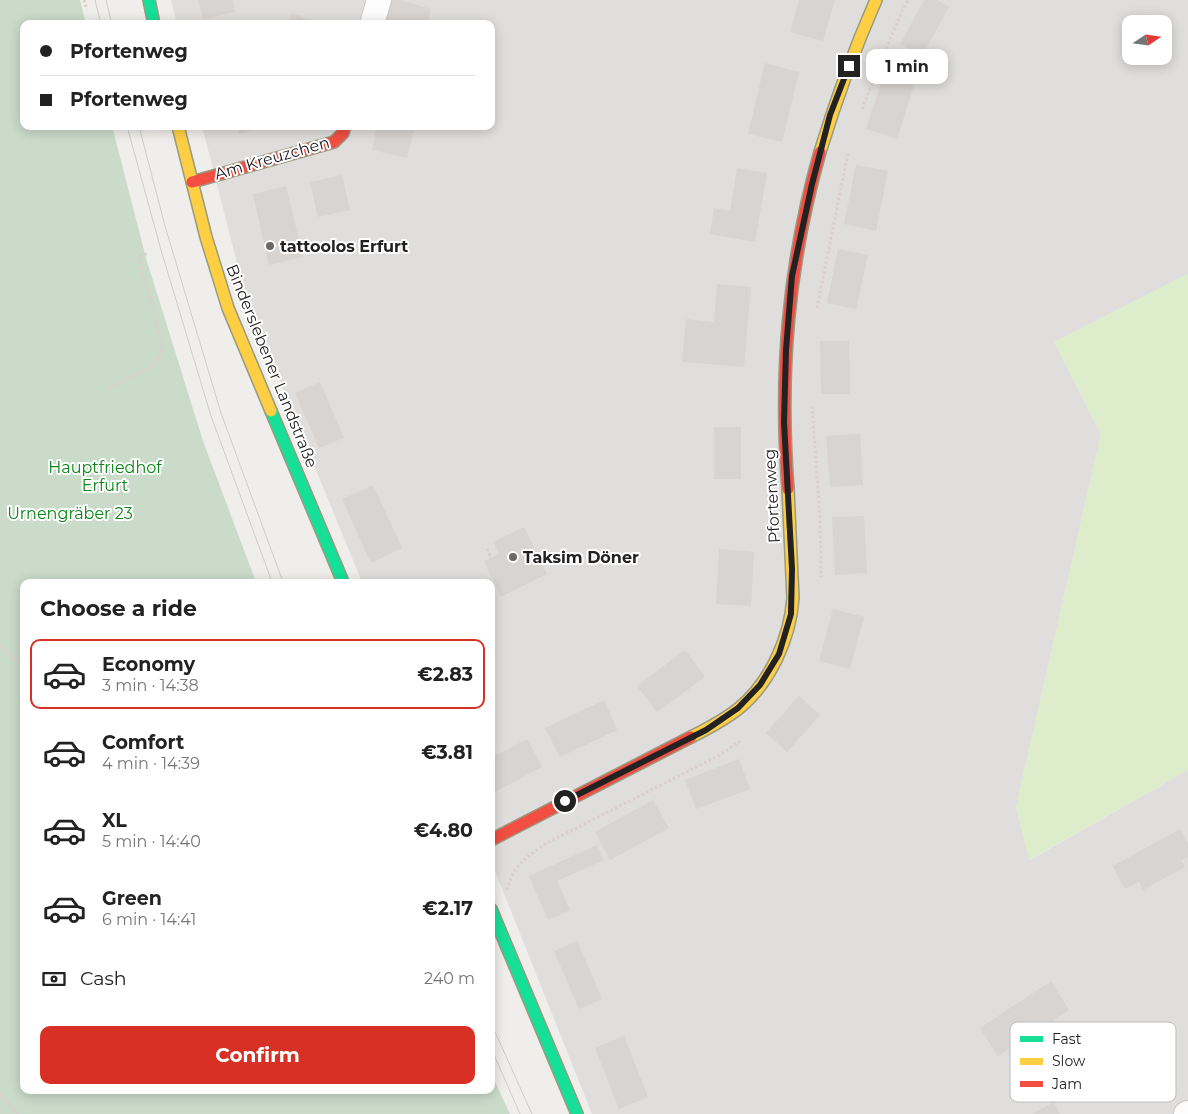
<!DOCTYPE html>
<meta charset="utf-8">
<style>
body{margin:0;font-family:Montserrat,sans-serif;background:#f6f6f6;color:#222;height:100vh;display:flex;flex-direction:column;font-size:19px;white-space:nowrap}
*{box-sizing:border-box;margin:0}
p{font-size:16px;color:#767676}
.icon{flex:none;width:28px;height:28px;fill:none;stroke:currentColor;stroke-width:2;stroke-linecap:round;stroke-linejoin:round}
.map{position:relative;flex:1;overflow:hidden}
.panel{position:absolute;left:20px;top:579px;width:475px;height:515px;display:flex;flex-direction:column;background:#fff;border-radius:10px;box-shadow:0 2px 12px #0003}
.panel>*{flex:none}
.banner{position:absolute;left:20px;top:20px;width:475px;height:110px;border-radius:10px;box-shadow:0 2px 12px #0003;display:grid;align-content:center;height:110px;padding:0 20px;background:#fff}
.needle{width:32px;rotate:77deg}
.controls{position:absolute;left:1122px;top:15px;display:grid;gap:10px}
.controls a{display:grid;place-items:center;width:50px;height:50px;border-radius:10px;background:#fff;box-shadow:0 2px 12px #0003;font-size:25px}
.end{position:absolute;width:22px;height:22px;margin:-11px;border:6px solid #222;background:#fff;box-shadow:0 0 0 2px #fff}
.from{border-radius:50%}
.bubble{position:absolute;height:35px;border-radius:10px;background:#fff;box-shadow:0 2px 12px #0003;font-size:16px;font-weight:700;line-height:35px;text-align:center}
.banner b{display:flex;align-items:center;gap:18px;height:48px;font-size:19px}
.banner b+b{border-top:1px solid #e0e0e0}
.banner i{width:12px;height:12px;background:#222}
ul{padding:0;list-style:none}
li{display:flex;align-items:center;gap:15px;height:70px;margin:0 10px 8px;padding:0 10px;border:2px solid transparent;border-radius:10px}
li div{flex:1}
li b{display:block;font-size:19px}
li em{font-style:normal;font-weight:700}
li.on{border-color:#d93025}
li>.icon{width:45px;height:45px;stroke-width:1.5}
h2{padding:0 20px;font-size:22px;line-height:60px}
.pay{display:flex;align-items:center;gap:12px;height:55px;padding:0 20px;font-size:19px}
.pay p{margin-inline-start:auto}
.action{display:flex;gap:10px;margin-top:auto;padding:10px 20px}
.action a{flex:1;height:58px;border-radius:10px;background:#d93025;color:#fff;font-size:20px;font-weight:700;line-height:58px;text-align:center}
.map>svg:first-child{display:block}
.residential{fill:#dfdedc;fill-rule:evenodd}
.grass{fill:#ddeccb}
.cemetery{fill:#cadbca}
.building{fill:#d7d4d2}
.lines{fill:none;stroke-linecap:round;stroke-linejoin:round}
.street-casing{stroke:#c9c8c7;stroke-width:26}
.fast-casing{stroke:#999a82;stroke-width:14}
.slow-casing{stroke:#999a82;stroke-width:14}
.jam-casing{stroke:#999a82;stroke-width:14}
.path{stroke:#dccecd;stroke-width:3;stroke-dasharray:2.5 2.5;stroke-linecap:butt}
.street{stroke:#fdfcfc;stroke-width:24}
.fast{stroke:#16e098;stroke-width:11}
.slow{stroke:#ffcf43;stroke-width:11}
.jam{stroke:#f24e42;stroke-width:11}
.tram{stroke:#ccc;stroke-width:1}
.route{stroke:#222;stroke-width:6}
.poi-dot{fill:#6a6968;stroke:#fff;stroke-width:2}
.labels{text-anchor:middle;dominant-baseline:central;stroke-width:4;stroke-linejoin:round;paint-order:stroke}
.street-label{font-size:16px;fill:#222;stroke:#fff}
.poi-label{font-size:16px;font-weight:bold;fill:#222;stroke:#fff;text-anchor:start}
.park-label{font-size:16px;fill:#0c8416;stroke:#fff}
.key{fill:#fff;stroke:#bdbdbd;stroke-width:1}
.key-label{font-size:14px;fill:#222}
</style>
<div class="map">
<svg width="1188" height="1114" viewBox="0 0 1188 1114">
<rect width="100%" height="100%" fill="#f0eeeb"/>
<path class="residential" d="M171,0h1017v274l-134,68 47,92 -85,373 14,53 158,-90v337l-12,7h-584l-101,-253v-279h-129l-115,-280 -45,-176h289v-102h-314zM1131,24h33v32h-33z"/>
<polygon class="grass" points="1188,274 1188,770 1029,860 1016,807 1101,434 1054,342"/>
<polygon class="cemetery" points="0,0 80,0 86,24 24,24 24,126 112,126 146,258 203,441 256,582 24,582 24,1090 491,1090 491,1073 510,1114 0,1114"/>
<g class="building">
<polygon points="198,0 233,0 235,12 203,19"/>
<polygon points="391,0 400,0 431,9 427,24 384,24"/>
<polygon points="799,0 835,0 823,41 790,32"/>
<polygon points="924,0 937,0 949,7 922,56 900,44"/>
<polygon points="292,13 321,24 288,24"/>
<polygon points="765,63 799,72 782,142 748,134"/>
<polygon points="884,75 914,85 897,139 866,129"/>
<polygon points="237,126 266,126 266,127 239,134"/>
<polygon points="377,126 400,126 414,129 407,158 372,150"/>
<polygon points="856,165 888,171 876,231 844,224"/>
<polygon points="737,168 767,173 755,242 710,234 714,208 730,211"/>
<polygon points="342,175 350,210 318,217 310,182"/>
<polygon points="286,186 303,257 269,265 253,194"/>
<polygon points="838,249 868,255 856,309 827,303"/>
<polygon points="717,284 751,287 744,367 682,362 686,319 714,322"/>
<polygon points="820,341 849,341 850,394 821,394"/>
<polygon points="320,382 344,438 319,448 295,393"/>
<rect x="714" y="427" width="27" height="52"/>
<polygon points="860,434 863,485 830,487 826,436"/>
<polygon points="373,485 402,548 371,563 342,499"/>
<polygon points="864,516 867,573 835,575 832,517"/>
<polygon points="524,527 547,574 501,597 484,561 499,554 493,542"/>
<polygon points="719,549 754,552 751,606 716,604"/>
<polygon points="833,609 864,617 850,669 819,661"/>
<polygon points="685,650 705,677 657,712 637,686"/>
<polygon points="799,696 820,715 787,752 766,733"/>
<polygon points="604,700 617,730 560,757 545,728"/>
<polygon points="527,739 542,767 491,794 491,758"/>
<polygon points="739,759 750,789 696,809 685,780"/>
<polygon points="653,800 669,828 610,860 595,832"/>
<polygon points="1180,829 1188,843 1188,857 1181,860 1185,867 1143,890 1139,882 1125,889 1113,866"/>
<polygon points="597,845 604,860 557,881 570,910 548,920 529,876"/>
<polygon points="577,941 602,999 579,1009 554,951"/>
<polygon points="1051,981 1069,1010 998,1056 980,1028"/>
<polygon points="624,1036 648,1097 619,1109 595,1048"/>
<polygon points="1054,1102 1060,1114 1032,1114"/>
</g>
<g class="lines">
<g class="street-casing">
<g id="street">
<polyline points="372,24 379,0"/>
<polyline points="1186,1114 1188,1113"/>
</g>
</g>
<g class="fast-casing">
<g id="fast">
<polyline points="149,0 154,24"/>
<polyline points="271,411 343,582"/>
<polyline points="491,909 577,1114"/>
</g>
</g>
<g class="slow-casing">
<g id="slow">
<polyline points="178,126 206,237 228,308 271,411"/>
<path d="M820,152c16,-52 34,-102 56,-152"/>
<path d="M691,737c16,-8 33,-17 47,-28 32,-26 52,-70 55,-111l-5,-109"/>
</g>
</g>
<g class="jam-casing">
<g id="jam">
<polyline points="192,182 334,142 343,133 345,126"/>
<path d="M788,489c-9,-116 0,-224 32,-337"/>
<polyline points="491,840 691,737"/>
</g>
</g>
<g class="path">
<polyline points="84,0 87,10"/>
<polyline points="862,109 901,13 908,0"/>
<polyline points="817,308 848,153"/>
<polyline points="110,388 148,368 159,359 163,344 138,257 149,253"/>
<polyline points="812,406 820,517 821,577"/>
<polyline points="487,549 491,557"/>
<polyline points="0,644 24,671"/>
<path d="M506,889l2,-1c4,-22 20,-32 37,-44l171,-87 25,-16"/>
<polyline points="0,1094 18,1114"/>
</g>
<use href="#street" class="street"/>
<use href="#fast" class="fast"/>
<use href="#slow" class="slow"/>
<use href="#jam" class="jam"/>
<g class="tram">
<polyline points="95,0 101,24"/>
<polyline points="106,0 112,24"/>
<polyline points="127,126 161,250 211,416 272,582"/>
<polyline points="139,126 165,226 221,413 283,582"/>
<polyline points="491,1023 532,1114"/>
<polyline points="491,1048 520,1114"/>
</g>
</g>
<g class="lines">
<polyline class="route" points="565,801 706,730 738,708 760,685 779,654 791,614 792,569 784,422 786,350 792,276 812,184 830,115 849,66"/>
</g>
<g class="poi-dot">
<circle cx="270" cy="246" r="5"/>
<circle cx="513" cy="557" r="5"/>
</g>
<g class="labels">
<g class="street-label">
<text transform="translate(272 158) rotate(-16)">Am Kreuzchen</text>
<text transform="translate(272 366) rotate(68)">Binderslebener Landstraße</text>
<text transform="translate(772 496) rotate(-93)">Pfortenweg</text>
</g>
<g class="poi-label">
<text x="280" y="246">tattoolos Erfurt</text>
<text x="523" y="557">Taksim Döner</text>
</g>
<g class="park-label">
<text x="105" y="467">Hauptfriedhof<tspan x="105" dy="18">Erfurt</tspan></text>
<text x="70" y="513">Urnengräber 23</text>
</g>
</g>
<rect x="1010" y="1022" width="166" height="80" rx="8" class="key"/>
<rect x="1020" y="1036" width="23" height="6" fill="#16e098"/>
<rect x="1020" y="1058" width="23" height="7" fill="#ffcf43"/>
<rect x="1020" y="1081" width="23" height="6" fill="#f24e42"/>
<g class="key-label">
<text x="1052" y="1044">Fast</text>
<text x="1052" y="1066">Slow</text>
<text x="1052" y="1089">Jam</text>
</g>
</svg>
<div class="controls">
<a><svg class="needle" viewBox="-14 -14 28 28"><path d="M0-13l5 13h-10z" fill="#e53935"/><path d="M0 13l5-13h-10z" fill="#767676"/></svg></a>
</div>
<i class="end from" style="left:565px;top:801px"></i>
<i class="end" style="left:849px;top:66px"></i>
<div class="bubble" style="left:866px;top:49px;width:82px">1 min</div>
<div class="banner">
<b><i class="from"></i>Pfortenweg</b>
<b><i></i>Pfortenweg</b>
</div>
<section class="panel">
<h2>Choose a ride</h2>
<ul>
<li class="on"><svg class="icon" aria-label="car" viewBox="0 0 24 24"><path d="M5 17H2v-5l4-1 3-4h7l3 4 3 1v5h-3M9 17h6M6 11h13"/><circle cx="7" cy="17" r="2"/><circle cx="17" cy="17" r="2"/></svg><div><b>Economy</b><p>3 min · 14:38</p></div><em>€2.83</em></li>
<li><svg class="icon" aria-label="car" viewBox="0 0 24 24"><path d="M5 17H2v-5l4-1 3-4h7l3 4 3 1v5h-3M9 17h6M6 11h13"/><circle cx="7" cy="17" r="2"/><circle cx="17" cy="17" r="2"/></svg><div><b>Comfort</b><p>4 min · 14:39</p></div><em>€3.81</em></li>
<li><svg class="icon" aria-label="car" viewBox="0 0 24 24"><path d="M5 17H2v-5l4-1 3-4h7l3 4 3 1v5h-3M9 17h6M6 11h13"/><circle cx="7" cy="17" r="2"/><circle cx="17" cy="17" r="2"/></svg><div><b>XL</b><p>5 min · 14:40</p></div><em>€4.80</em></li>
<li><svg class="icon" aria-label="car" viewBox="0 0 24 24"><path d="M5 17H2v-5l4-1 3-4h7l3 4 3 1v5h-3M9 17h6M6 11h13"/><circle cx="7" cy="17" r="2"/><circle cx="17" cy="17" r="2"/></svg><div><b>Green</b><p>6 min · 14:41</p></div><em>€2.17</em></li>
</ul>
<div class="pay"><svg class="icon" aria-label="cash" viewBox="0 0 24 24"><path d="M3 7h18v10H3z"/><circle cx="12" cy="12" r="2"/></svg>Cash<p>240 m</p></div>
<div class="action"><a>Confirm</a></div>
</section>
</div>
